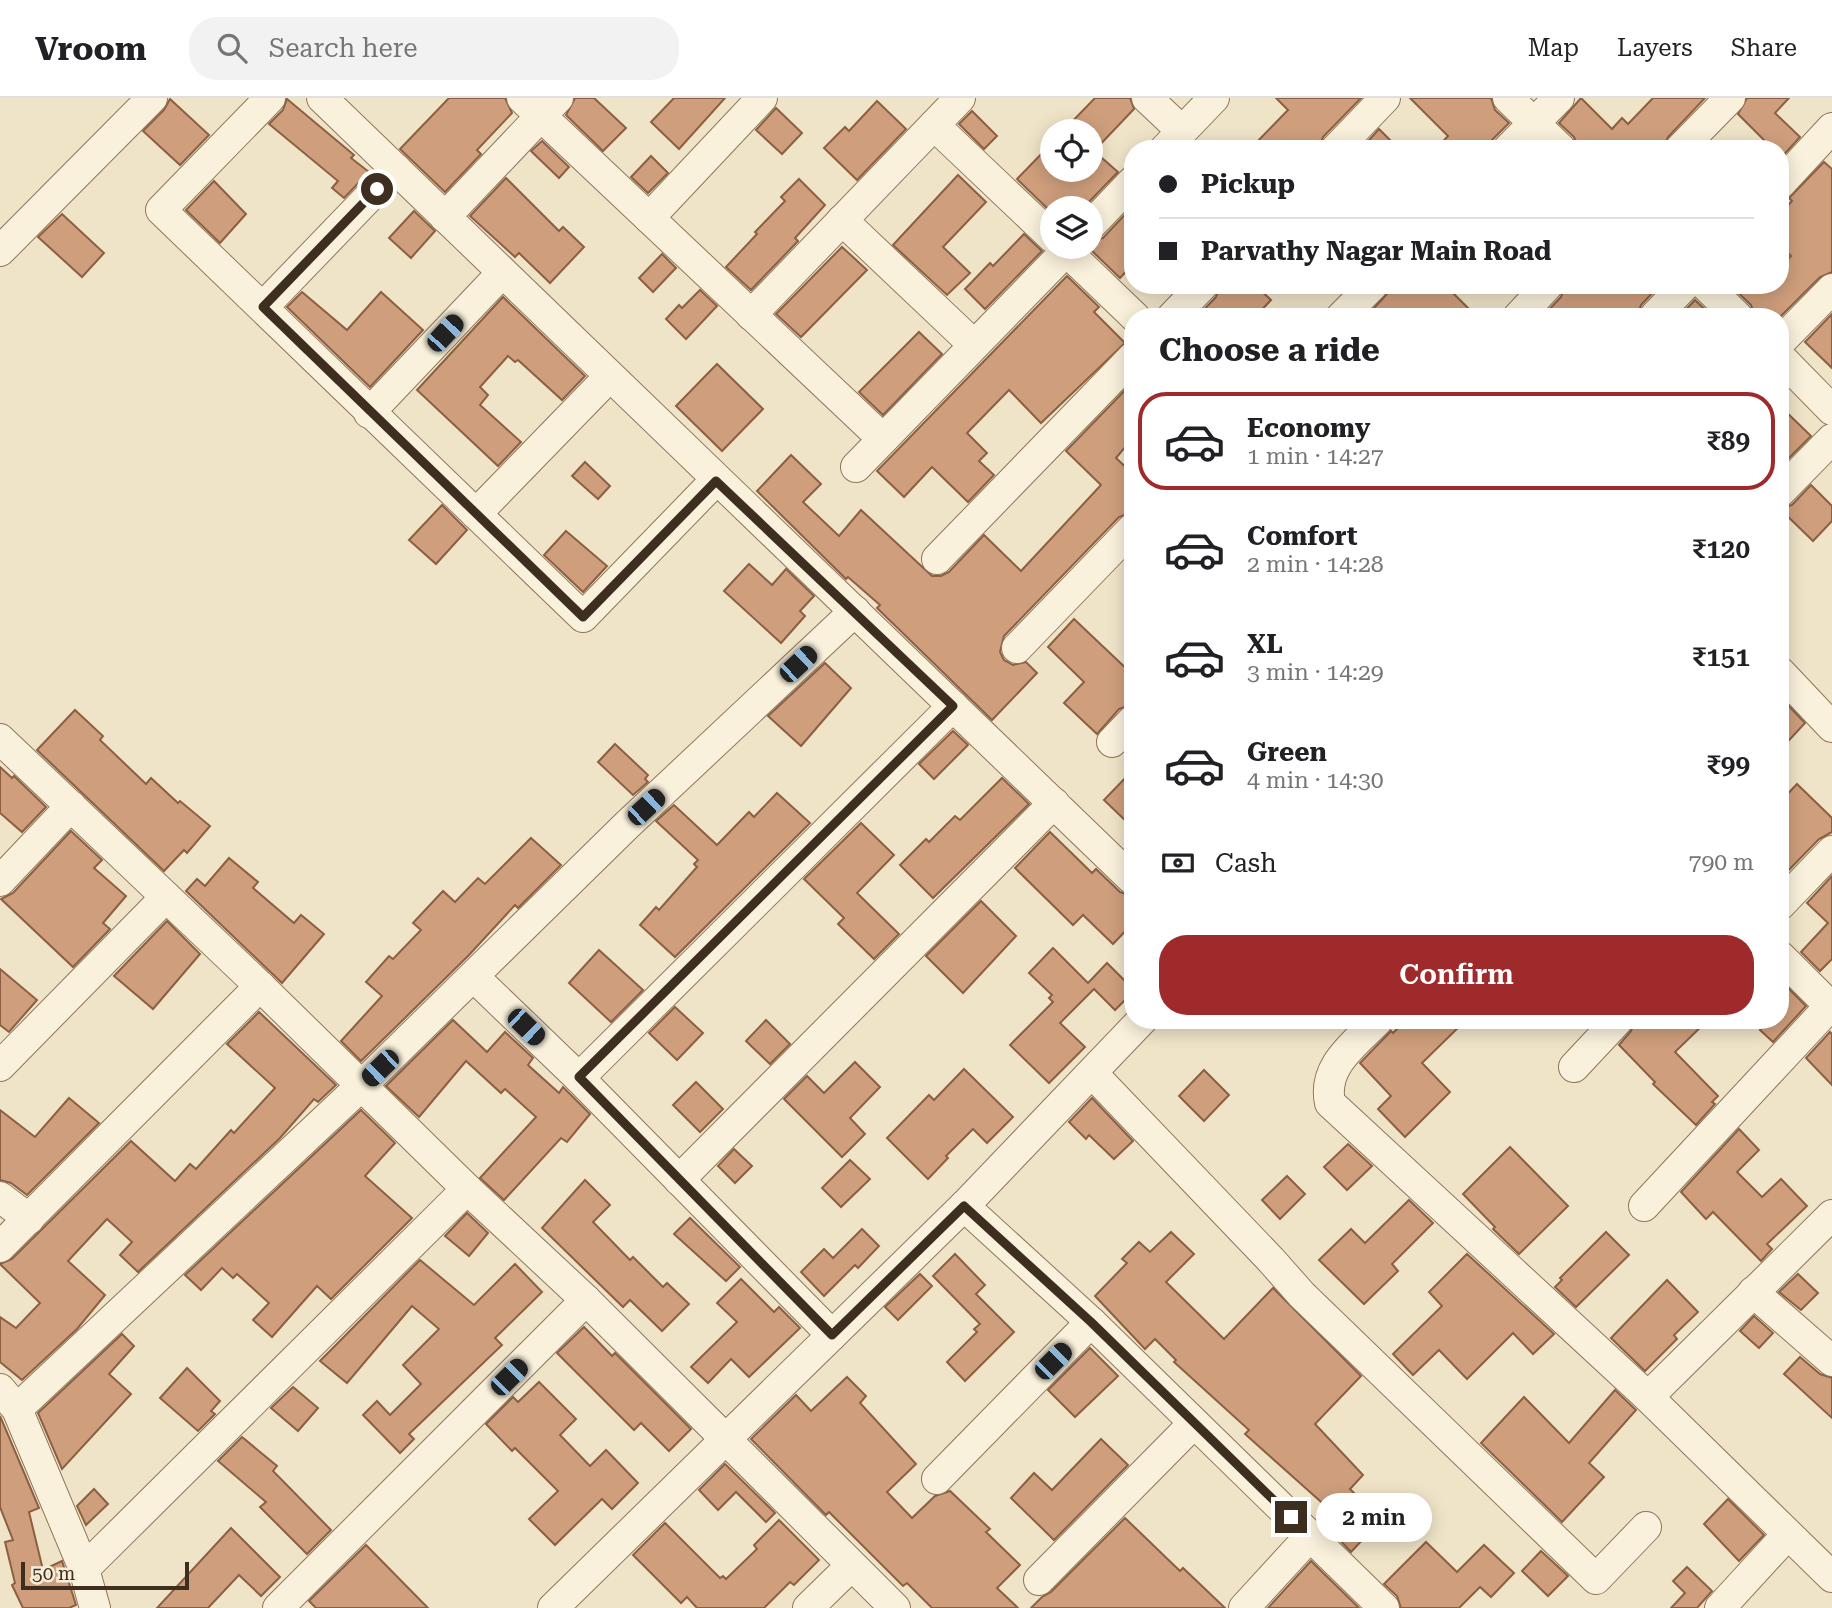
<!DOCTYPE html>
<meta charset="utf-8">
<style>
body{margin:0;font-family:"Roboto Serif",serif;background:#f2f2f2;color:#202124;height:100vh;display:flex;flex-direction:column;font-size:26px;white-space:nowrap}
*{box-sizing:border-box;margin:0}
p{font-size:23px;color:#757577}
.icon{flex:none;width:38px;height:38px;fill:none;stroke:currentColor;stroke-width:2;stroke-linecap:round;stroke-linejoin:round}
.map{position:relative;flex:1;overflow:hidden}
.side{position:absolute;left:1124px;top:210px;width:665px;height:721px;display:flex;flex-direction:column;background:#fff;border-radius:28px;box-shadow:0 4px 18px #0003}
.side>*{flex:none}
.top-card{position:absolute;left:1124px;top:42px;width:665px;height:154px;border-radius:28px;box-shadow:0 4px 18px #0003;display:grid;align-content:center;height:154px;padding:0 35px;background:#fff}
.buttons{position:absolute;left:1040px;top:21px;display:grid;gap:14px}
.buttons a{display:grid;place-items:center;width:63px;height:63px;border-radius:50%;background:#fff;box-shadow:0 4px 18px #0003;font-size:35px}
.scale{position:absolute;left:21px;bottom:18px;width:168px;box-sizing:border-box;padding-left:7px;border:4px solid #3d2e20;border-top:0;font-size:19px;line-height:24px;white-space:nowrap;color:#3d2e20;-webkit-text-stroke:5px #f7eed8;paint-order:stroke}
.end{position:absolute;width:32px;height:32px;margin:-16px;border:9px solid #3d2e20;background:#fff;box-shadow:0 0 0 4px #fff}
.from{border-radius:50%}
.bubble{position:absolute;height:49px;border-radius:24px;background:#fff;box-shadow:0 4px 18px #0003;font-size:23px;font-weight:600;line-height:49px;text-align:center}
.car{position:absolute;width:21px;height:42px;margin:-21px -10px;border-radius:9px;box-shadow:0 0 5px 2px #0007;background:linear-gradient(#222 24%,#8ab4d8 0 40%,#222 0 76%,#8ab4d8 0 86%,#222 0)}
.top-card b{display:flex;align-items:center;gap:24px;height:66px;font-size:26px}
.top-card b+b{border-top:2px solid #e0e0e0}
.top-card i{width:18px;height:18px;background:#202124}
ul{padding:0;list-style:none}
li{display:flex;align-items:center;gap:21px;height:98px;margin:0 14px 10px;padding:0 21px;border:4px solid transparent;border-radius:28px}
li div{flex:1}
li b{display:block;font-size:26px}
li em{font-style:normal;font-weight:600}
li.current{border-color:#9e2a2b}
li>.icon{width:63px;height:63px;stroke-width:1.5}
h2{padding:0 35px;font-size:32px;line-height:84px}
.pay{display:flex;align-items:center;gap:18px;height:77px;padding:0 35px;font-size:26px}
.pay p{margin-inline-start:auto}
.cta{display:flex;gap:14px;margin-top:auto;padding:14px 35px}
.cta a{flex:1;height:80px;border-radius:28px;background:#9e2a2b;color:#fff;font-size:28px;font-weight:600;line-height:80px;text-align:center}
header{display:flex;align-items:center;gap:42px;box-sizing:border-box;height:98px;padding:0 35px;background:#fff;border-bottom:2px solid #e0e0e0}
header strong{font-size:33px}
nav{display:flex;gap:38px;margin-inline-start:auto;font-size:24px}
.search{width:490px;height:63px;background:#f2f2f2;display:flex;align-items:center;gap:18px;box-sizing:border-box;padding:0 24px;border-radius:28px;color:#757577;font-size:26px}
.map>svg:first-child{display:block}
.building{fill:#cf9f7d;stroke:#8d5f41;stroke-width:2}
.lines{fill:none;stroke-linecap:round;stroke-linejoin:round}
.minor-casing{stroke:#8d765c;stroke-width:32}
.minor{stroke:#faf1dc;stroke-width:30}
.route{stroke:#3d2e20;stroke-width:9}
</style>
<header>
<strong>Vroom</strong>
<div class="search"><svg class="icon" aria-label="search" viewBox="0 0 24 24"><circle cx="10" cy="10" r="6"/><path d="M15 15l6 6"/></svg>Search here</div>
<nav><a>Map</a><a>Layers</a><a>Share</a></nav>
</header>
<div class="map">
<svg width="1832" height="1510" viewBox="0 0 1832 1510">
<rect width="100%" height="100%" fill="#f0e4c8"/>
<g class="building">
<polygon points="449,0 505,0 512,15 477,52 481,56 445,94 400,51"/>
<polygon points="575,0 594,0 626,30 603,53 566,17"/>
<polygon points="674,0 725,0 679,51 651,24"/>
<polygon points="1095,0 1130,0 1134,11 1094,53 1118,74 1083,110 1052,110 1052,115 1017,81 1052,45 1052,72 1090,72 1090,33 1063,33"/>
<polygon points="1276,0 1361,0 1323,39 1319,51 1250,51 1288,12"/>
<polygon points="1410,0 1491,0 1495,12 1509,25 1483,51 1436,51 1448,38"/>
<polygon points="1581,0 1612,31 1622,20 1628,26 1653,0 1705,0 1668,39 1663,51 1579,51 1574,39 1559,25"/>
<polygon points="1747,0 1789,0 1775,15 1800,39 1780,61 1780,51 1755,51 1764,42 1738,16"/>
<polygon points="170,1 209,37 180,67 143,33 164,12"/>
<polygon points="287,1 354,57 351,60 369,74 344,100 332,90 338,83 269,26 283,12"/>
<polygon points="877,3 906,31 857,82 824,50 845,29 849,33"/>
<polygon points="776,10 802,35 782,56 756,32"/>
<polygon points="972,13 997,38 984,51 959,26"/>
<polygon points="1379,31 1399,51 1361,51"/>
<polygon points="542,43 569,69 559,80 531,53"/>
<polygon points="651,58 668,75 648,95 631,79"/>
<polygon points="1824,64 1832,71 1832,174 1820,179 1780,219 1755,219 1751,207 1730,187 1780,187 1780,170 1791,158 1780,147 1780,116 1792,103 1789,100"/>
<polygon points="958,77 986,104 943,149 970,175 947,197 893,147"/>
<polygon points="506,80 559,133 563,129 584,149 550,185 519,155 515,159 470,118"/>
<polygon points="799,81 825,107 795,140 798,143 751,192 726,169 757,136 755,134 785,103 781,99"/>
<polygon points="214,83 246,116 220,145 186,112"/>
<polygon points="1132,109 1132,167 1120,180 1089,150 1090,145 1103,140"/>
<polygon points="414,113 435,133 411,160 389,140"/>
<polygon points="62,116 104,155 82,179 38,139"/>
<polygon points="1024,136 1042,153 985,211 965,191 990,165 993,168"/>
<polygon points="842,149 867,172 801,239 776,216"/>
<polygon points="662,156 676,170 653,194 639,180"/>
<polygon points="1067,178 1099,209 1094,214 1125,245 1041,325 1009,292 967,335 987,355 979,363 994,377 968,404 932,369 904,399 877,373"/>
<polygon points="1220,187 1255,187 1271,202 1255,219 1197,219 1216,199"/>
<polygon points="1395,187 1445,187 1477,219 1366,219"/>
<polygon points="1565,187 1660,187 1641,207 1637,219 1542,219 1561,199"/>
<polygon points="700,192 717,208 686,241 666,221 679,207 682,210"/>
<polygon points="302,194 347,232 381,194 423,232 370,289 287,209"/>
<polygon points="503,199 585,278 562,302 518,262 515,264 508,258 480,289 488,297 480,307 521,344 498,368 417,292"/>
<polygon points="1695,202 1713,219 1679,219"/>
<polygon points="1832,216 1832,270 1805,244"/>
<polygon points="919,234 942,256 883,317 859,294"/>
<polygon points="717,266 763,311 722,353 676,308"/>
<polygon points="1132,285 1132,341 1116,360 1132,375 1132,414 1119,419 1004,538 1000,554 1004,562 1013,567 1026,564 1037,575 992,622 877,510 880,507 848,479 846,481 757,393 791,357 821,386 803,404 839,438 861,412 932,478 941,478 949,474 984,437 1021,473 1101,387 1066,353"/>
<polygon points="1780,308 1811,338 1780,369"/>
<polygon points="585,364 610,388 598,401 572,378"/>
<polygon points="1811,387 1832,408 1832,423 1813,443 1780,411 1792,407"/>
<polygon points="442,407 467,432 436,466 409,442"/>
<polygon points="566,433 607,468 583,494 544,457"/>
<polygon points="749,466 772,487 786,471 814,498 800,513 805,518 781,545 724,493"/>
<polygon points="1074,521 1132,576 1132,606 1119,611 1097,636 1064,605 1084,584 1048,549"/>
<polygon points="825,565 851,590 801,648 768,618"/>
<polygon points="1785,604 1805,625 1780,652 1780,609"/>
<polygon points="75,612 103,638 100,642 146,686 151,680 178,705 180,703 210,728 187,755 184,752 164,773 37,652"/>
<polygon points="953,633 968,647 934,681 919,666"/>
<polygon points="615,646 648,677 645,681 648,684 633,697 598,664"/>
<polygon points="0,669 12,680 14,678 46,709 22,734 0,715"/>
<polygon points="1132,673 1132,729 1104,702"/>
<polygon points="1002,680 1029,706 933,800 900,767 926,741 929,744 955,718 960,722"/>
<polygon points="1797,686 1832,720 1832,734 1819,741 1781,780 1780,704"/>
<polygon points="777,695 810,725 675,859 640,827 656,809 659,812 697,769 694,766 698,762 656,723 674,707 717,747 749,714 754,719"/>
<polygon points="861,725 894,757 857,795 899,836 874,861 838,826 844,820 804,781"/>
<polygon points="71,733 102,762 94,770 126,798 103,825 110,831 73,869 1,801 13,795"/>
<polygon points="1050,734 1092,775 1096,771 1120,794 1132,798 1132,826 1113,846 1083,817 1073,827 1015,770"/>
<polygon points="531,740 561,767 518,810 515,807 469,857 361,963 341,943 382,898 366,884 389,858 393,861 421,832 413,825 443,793 455,804 478,780 485,786"/>
<polygon points="229,760 258,784 253,790 294,825 301,817 324,836 282,885 186,793 197,781 205,788"/>
<polygon points="1832,778 1832,861 1820,873 1801,854 1828,825 1807,805"/>
<polygon points="981,803 1016,838 963,895 926,858"/>
<polygon points="167,823 200,856 153,911 114,878"/>
<polygon points="1053,850 1088,885 1107,865 1132,890 1132,895 1115,912 1094,891 1060,925 1085,949 1049,985 1010,947 1053,904 1049,900 1052,897 1029,875"/>
<polygon points="599,852 643,892 611,924 569,885"/>
<polygon points="0,871 37,902 9,934 0,927"/>
<polygon points="1780,882 1806,908 1773,944 1760,932 1770,922 1780,922"/>
<polygon points="675,909 703,935 677,962 649,935"/>
<polygon points="259,914 336,987 318,1004 314,1001 280,1040 138,1174 120,1157 132,1144 107,1121 68,1163 105,1197 77,1231 22,1282 0,1264 0,1219 16,1230 40,1205 0,1166 12,1161 131,1043 175,1083 190,1066 196,1071 231,1032 234,1035 275,990 227,946"/>
<polygon points="453,922 487,954 505,934 533,960 528,967 559,995 563,989 590,1016 567,1044 561,1040 504,1102 480,1080 536,1019 505,991 501,995 466,963 419,1019 386,988"/>
<polygon points="766,922 790,946 770,966 746,943"/>
<polygon points="1406,922 1466,922 1422,965 1450,994 1405,1039 1378,1011 1391,998 1360,965 1391,933 1393,935"/>
<polygon points="1635,922 1708,922 1675,954 1718,998 1712,1004 1715,1006 1696,1027 1653,986 1655,984 1619,947 1631,933"/>
<polygon points="1830,934 1832,936 1832,987 1806,960"/>
<polygon points="855,964 880,989 850,1020 865,1036 842,1059 784,1001 807,978 824,995"/>
<polygon points="964,971 1013,1019 987,1045 973,1031 946,1058 948,1060 928,1081 887,1040 929,997 934,1002"/>
<polygon points="1204,972 1229,997 1204,1023 1179,998"/>
<polygon points="696,984 723,1011 700,1034 673,1007"/>
<polygon points="69,1000 99,1025 27,1097 11,1085 0,1082 0,1012 35,1039"/>
<polygon points="1092,1000 1133,1043 1114,1061 1089,1037 1086,1041 1069,1024"/>
<polygon points="361,1012 395,1045 365,1078 412,1120 331,1201 317,1188 272,1239 253,1222 269,1205 237,1176 233,1180 222,1170 201,1192 185,1177"/>
<polygon points="1739,1031 1759,1052 1737,1074 1762,1099 1781,1081 1807,1108 1767,1146 1772,1151 1761,1163 1713,1114 1706,1121 1681,1094"/>
<polygon points="1348,1046 1372,1068 1347,1092 1324,1069"/>
<polygon points="1510,1049 1568,1108 1519,1156 1493,1131 1495,1129 1463,1096"/>
<polygon points="734,1051 752,1068 735,1085 718,1068"/>
<polygon points="850,1062 870,1081 841,1109 822,1090"/>
<polygon points="1287,1078 1305,1096 1280,1121 1262,1102"/>
<polygon points="585,1082 610,1107 593,1124 630,1162 633,1159 663,1189 667,1185 689,1206 662,1233 630,1202 623,1209 542,1130"/>
<polygon points="1409,1102 1433,1125 1392,1166 1398,1173 1364,1206 1319,1162 1351,1131 1365,1145"/>
<polygon points="467,1115 488,1135 469,1158 445,1138"/>
<polygon points="690,1120 740,1169 726,1183 674,1136"/>
<polygon points="862,1131 879,1148 858,1170 855,1167 824,1198 801,1174 824,1151 833,1160"/>
<polygon points="1171,1134 1194,1156 1166,1184 1224,1241 1273,1190 1361,1278 1315,1326 1363,1377 1350,1391 1381,1422 1351,1454 1335,1437 1337,1435 1329,1427 1338,1419 1245,1336 1249,1332 1174,1264 1176,1262 1155,1241 1145,1251 1095,1198 1127,1165 1122,1161 1139,1144 1150,1154"/>
<polygon points="1606,1134 1629,1157 1576,1209 1555,1189 1562,1182 1560,1180"/>
<polygon points="955,1156 985,1187 976,1196 1014,1234 965,1283 947,1264 977,1234 974,1231 980,1226 933,1178"/>
<polygon points="1467,1156 1554,1236 1533,1256 1513,1235 1467,1281 1439,1252 1413,1277 1393,1256 1442,1208 1429,1194"/>
<polygon points="420,1162 474,1207 515,1166 542,1194 495,1240 502,1247 409,1336 414,1341 400,1355 363,1317 377,1303 390,1317 421,1286 403,1267 439,1231 412,1208 347,1285 320,1263"/>
<polygon points="920,1176 932,1188 898,1222 885,1209"/>
<polygon points="1798,1176 1818,1195 1801,1212 1779,1194"/>
<polygon points="741,1181 774,1214 779,1209 800,1230 749,1279 731,1261 708,1285 691,1269 737,1224 717,1205"/>
<polygon points="1667,1182 1698,1214 1674,1237 1677,1241 1645,1273 1611,1240"/>
<polygon points="1754,1218 1773,1235 1759,1250 1740,1233"/>
<polygon points="584,1229 612,1258 615,1255 691,1331 669,1353 641,1325 634,1332 557,1255"/>
<polygon points="122,1236 134,1248 109,1276 131,1296 62,1371 38,1315"/>
<polygon points="1090,1250 1118,1278 1075,1319 1048,1292"/>
<polygon points="1800,1259 1820,1276 1832,1280 1832,1320 1784,1276"/>
<polygon points="187,1270 220,1303 211,1313 215,1316 198,1333 160,1300"/>
<polygon points="847,1279 866,1298 860,1305 916,1366 887,1394 912,1420 935,1398 950,1393 990,1431 986,1434 1020,1467 997,1490 1018,1510 932,1510 907,1485 903,1488 829,1414 826,1417 751,1341 796,1297 811,1313"/>
<polygon points="539,1284 576,1321 560,1337 590,1368 606,1352 638,1385 612,1411 602,1401 555,1447 529,1421 558,1393 515,1350 512,1353 486,1326 513,1299 518,1304"/>
<polygon points="293,1289 318,1310 298,1333 271,1310"/>
<polygon points="1615,1292 1636,1312 1589,1365 1604,1379 1562,1424 1481,1345 1524,1299 1569,1345"/>
<polygon points="0,1318 39,1410 29,1414 43,1472 62,1463 76,1507 69,1510 23,1510 12,1487 15,1485 5,1444 13,1442 0,1409"/>
<polygon points="242,1339 277,1368 273,1373 331,1432 307,1456 260,1409 266,1404 218,1363"/>
<polygon points="1101,1341 1128,1367 1054,1442 1011,1400 1034,1375 1052,1392"/>
<polygon points="725,1366 775,1415 766,1424 736,1394 718,1412 699,1392"/>
<polygon points="94,1391 108,1406 86,1427 77,1408"/>
<polygon points="1728,1401 1764,1437 1739,1463 1704,1426"/>
<polygon points="1125,1420 1180,1473 1183,1470 1225,1510 1031,1510 1042,1499 1051,1494"/>
<polygon points="779,1422 819,1462 794,1487 790,1484 764,1510 697,1510 687,1499 681,1505 633,1457 665,1425 720,1480 723,1478 726,1481 757,1451 754,1447"/>
<polygon points="231,1430 280,1479 261,1498 239,1477 208,1510 157,1510"/>
<polygon points="1426,1444 1457,1474 1484,1447 1514,1475 1491,1499 1480,1489 1459,1510 1401,1510 1397,1498 1384,1486"/>
<polygon points="366,1447 428,1510 316,1510 309,1503"/>
<polygon points="1541,1453 1568,1478 1548,1498 1522,1473"/>
<polygon points="1311,1463 1359,1510 1268,1510"/>
<polygon points="1687,1469 1712,1493 1697,1510 1671,1510 1685,1495 1673,1483"/>
</g>
<g class="lines">
<g class="minor-casing">
<g id="minor">
<polyline points="270,0 161,112 583,519 716,382"/>
<polyline points="322,0 1132,781"/>
<polyline points="522,0 883,341"/>
<polyline points="1147,0 1182,33"/>
<polyline points="1508,0 1561,51"/>
<polyline points="934,27 1052,139"/>
<polyline points="1165,51 1214,0"/>
<polyline points="1336,51 1385,0"/>
<polyline points="1508,51 1559,0"/>
<polyline points="1680,51 1730,0"/>
<polyline points="1780,86 1832,30"/>
<polyline points="445,119 558,0"/>
<polyline points="649,120 762,0"/>
<polyline points="842,122 974,247"/>
<polyline points="1090,128 1132,84"/>
<polyline points="1062,149 1135,219"/>
<polyline points="0,153 152,0"/>
<polyline points="1705,187 1738,219"/>
<polyline points="263,209 396,71"/>
<polyline points="751,217 960,0"/>
<polyline points="1172,219 1203,187"/>
<polyline points="1341,219 1373,187"/>
<polyline points="1518,219 1548,187"/>
<polyline points="1654,219 1685,187"/>
<polyline points="1780,244 1832,191"/>
<polyline points="1780,259 1832,312"/>
<polyline points="369,315 502,175"/>
<polyline points="856,369 1070,149"/>
<polyline points="1780,394 1832,341"/>
<polyline points="476,416 609,279"/>
<polyline points="937,461 1132,260"/>
<polyline points="1017,550 1132,431"/>
<polyline points="1780,574 1832,629"/>
<polyline points="0,641 260,888 467,1091 586,1202 895,1510"/>
<polyline points="1112,644 1132,623"/>
<polyline points="0,783 71,708"/>
<polyline points="1780,807 1832,753"/>
<polyline points="1780,858 1832,910"/>
<polyline points="474,879 579,980 832,1237"/>
<path d="M1378,922c-23,24 -56,46 -48,83l318,294"/>
<polyline points="0,968 166,799"/>
<polyline points="1574,969 1618,922"/>
<polyline points="1092,975 1271,1162 1302,1197 1596,1481 1646,1429"/>
<polyline points="579,980 953,608"/>
<polyline points="679,1082 1054,705"/>
<polyline points="0,1099 29,1121"/>
<polyline points="964,1108 1091,1224 1384,1510"/>
<polyline points="1644,1108 1830,908"/>
<polyline points="1832,1117 1648,1299 1832,1479"/>
<polyline points="0,1149 260,888"/>
<polyline points="1753,1194 1832,1263"/>
<polyline points="0,1291 17,1311 84,1471 95,1510"/>
<polyline points="17,1311 361,988 627,727 855,513"/>
<polyline points="937,1381 1091,1224"/>
<polyline points="84,1471 467,1091"/>
<polyline points="1039,1482 1194,1325"/>
<polyline points="278,1510 586,1202"/>
<polyline points="553,1510 964,1108 1142,922"/>
<polyline points="808,1510 851,1468"/>
<polyline points="1244,1510 1310,1438"/>
<polyline points="1720,1510 1787,1437"/>
</g>
</g>
<use href="#minor" class="minor"/>
</g>
<g class="lines">
<polyline class="route" points="377,91 263,209 583,519 716,383 953,608 579,979 832,1237 964,1108 1091,1224 1291,1419"/>
</g>
</svg>
<div class="buttons">
<a><svg class="icon" aria-label="locate" viewBox="0 0 24 24"><circle cx="12" cy="12" r="6"/><path d="M12 2v4M12 18v4M2 12h4M18 12h4"/></svg></a>
<a><svg class="icon" aria-label="layers" viewBox="0 0 24 24"><path d="M12 4l9 5-9 5-9-5zM3 14l9 5 9-5"/></svg></a>
</div>
<div class="scale">50 m</div>
<i class="end from" style="left:377px;top:91px"></i>
<i class="end" style="left:1291px;top:1419px"></i>
<div class="bubble" style="left:1316px;top:1395px;width:116px">2 min</div>
<i class="car" style="left:445px;top:235px;rotate:43deg"></i>
<i class="car" style="left:798px;top:566px;rotate:47deg"></i>
<i class="car" style="left:646px;top:709px;rotate:47deg"></i>
<i class="car" style="left:526px;top:929px;rotate:134deg"></i>
<i class="car" style="left:380px;top:970px;rotate:226deg"></i>
<i class="car" style="left:1053px;top:1263px;rotate:45deg"></i>
<i class="car" style="left:509px;top:1279px;rotate:45deg"></i>
<div class="top-card">
<b><i class="from"></i>Pickup</b>
<b><i></i>Parvathy Nagar Main Road</b>
</div>
<section class="side">
<h2>Choose a ride</h2>
<ul>
<li class="current"><svg class="icon" aria-label="car" viewBox="0 0 24 24"><path d="M5 17H2v-5l4-1 3-4h7l3 4 3 1v5h-3M9 17h6M6 11h13"/><circle cx="7" cy="17" r="2"/><circle cx="17" cy="17" r="2"/></svg><div><b>Economy</b><p>1 min · 14:27</p></div><em>₹89</em></li>
<li><svg class="icon" aria-label="car" viewBox="0 0 24 24"><path d="M5 17H2v-5l4-1 3-4h7l3 4 3 1v5h-3M9 17h6M6 11h13"/><circle cx="7" cy="17" r="2"/><circle cx="17" cy="17" r="2"/></svg><div><b>Comfort</b><p>2 min · 14:28</p></div><em>₹120</em></li>
<li><svg class="icon" aria-label="car" viewBox="0 0 24 24"><path d="M5 17H2v-5l4-1 3-4h7l3 4 3 1v5h-3M9 17h6M6 11h13"/><circle cx="7" cy="17" r="2"/><circle cx="17" cy="17" r="2"/></svg><div><b>XL</b><p>3 min · 14:29</p></div><em>₹151</em></li>
<li><svg class="icon" aria-label="car" viewBox="0 0 24 24"><path d="M5 17H2v-5l4-1 3-4h7l3 4 3 1v5h-3M9 17h6M6 11h13"/><circle cx="7" cy="17" r="2"/><circle cx="17" cy="17" r="2"/></svg><div><b>Green</b><p>4 min · 14:30</p></div><em>₹99</em></li>
</ul>
<div class="pay"><svg class="icon" aria-label="cash" viewBox="0 0 24 24"><path d="M3 7h18v10H3z"/><circle cx="12" cy="12" r="2"/></svg>Cash<p>790 m</p></div>
<div class="cta"><a>Confirm</a></div>
</section>
</div>
